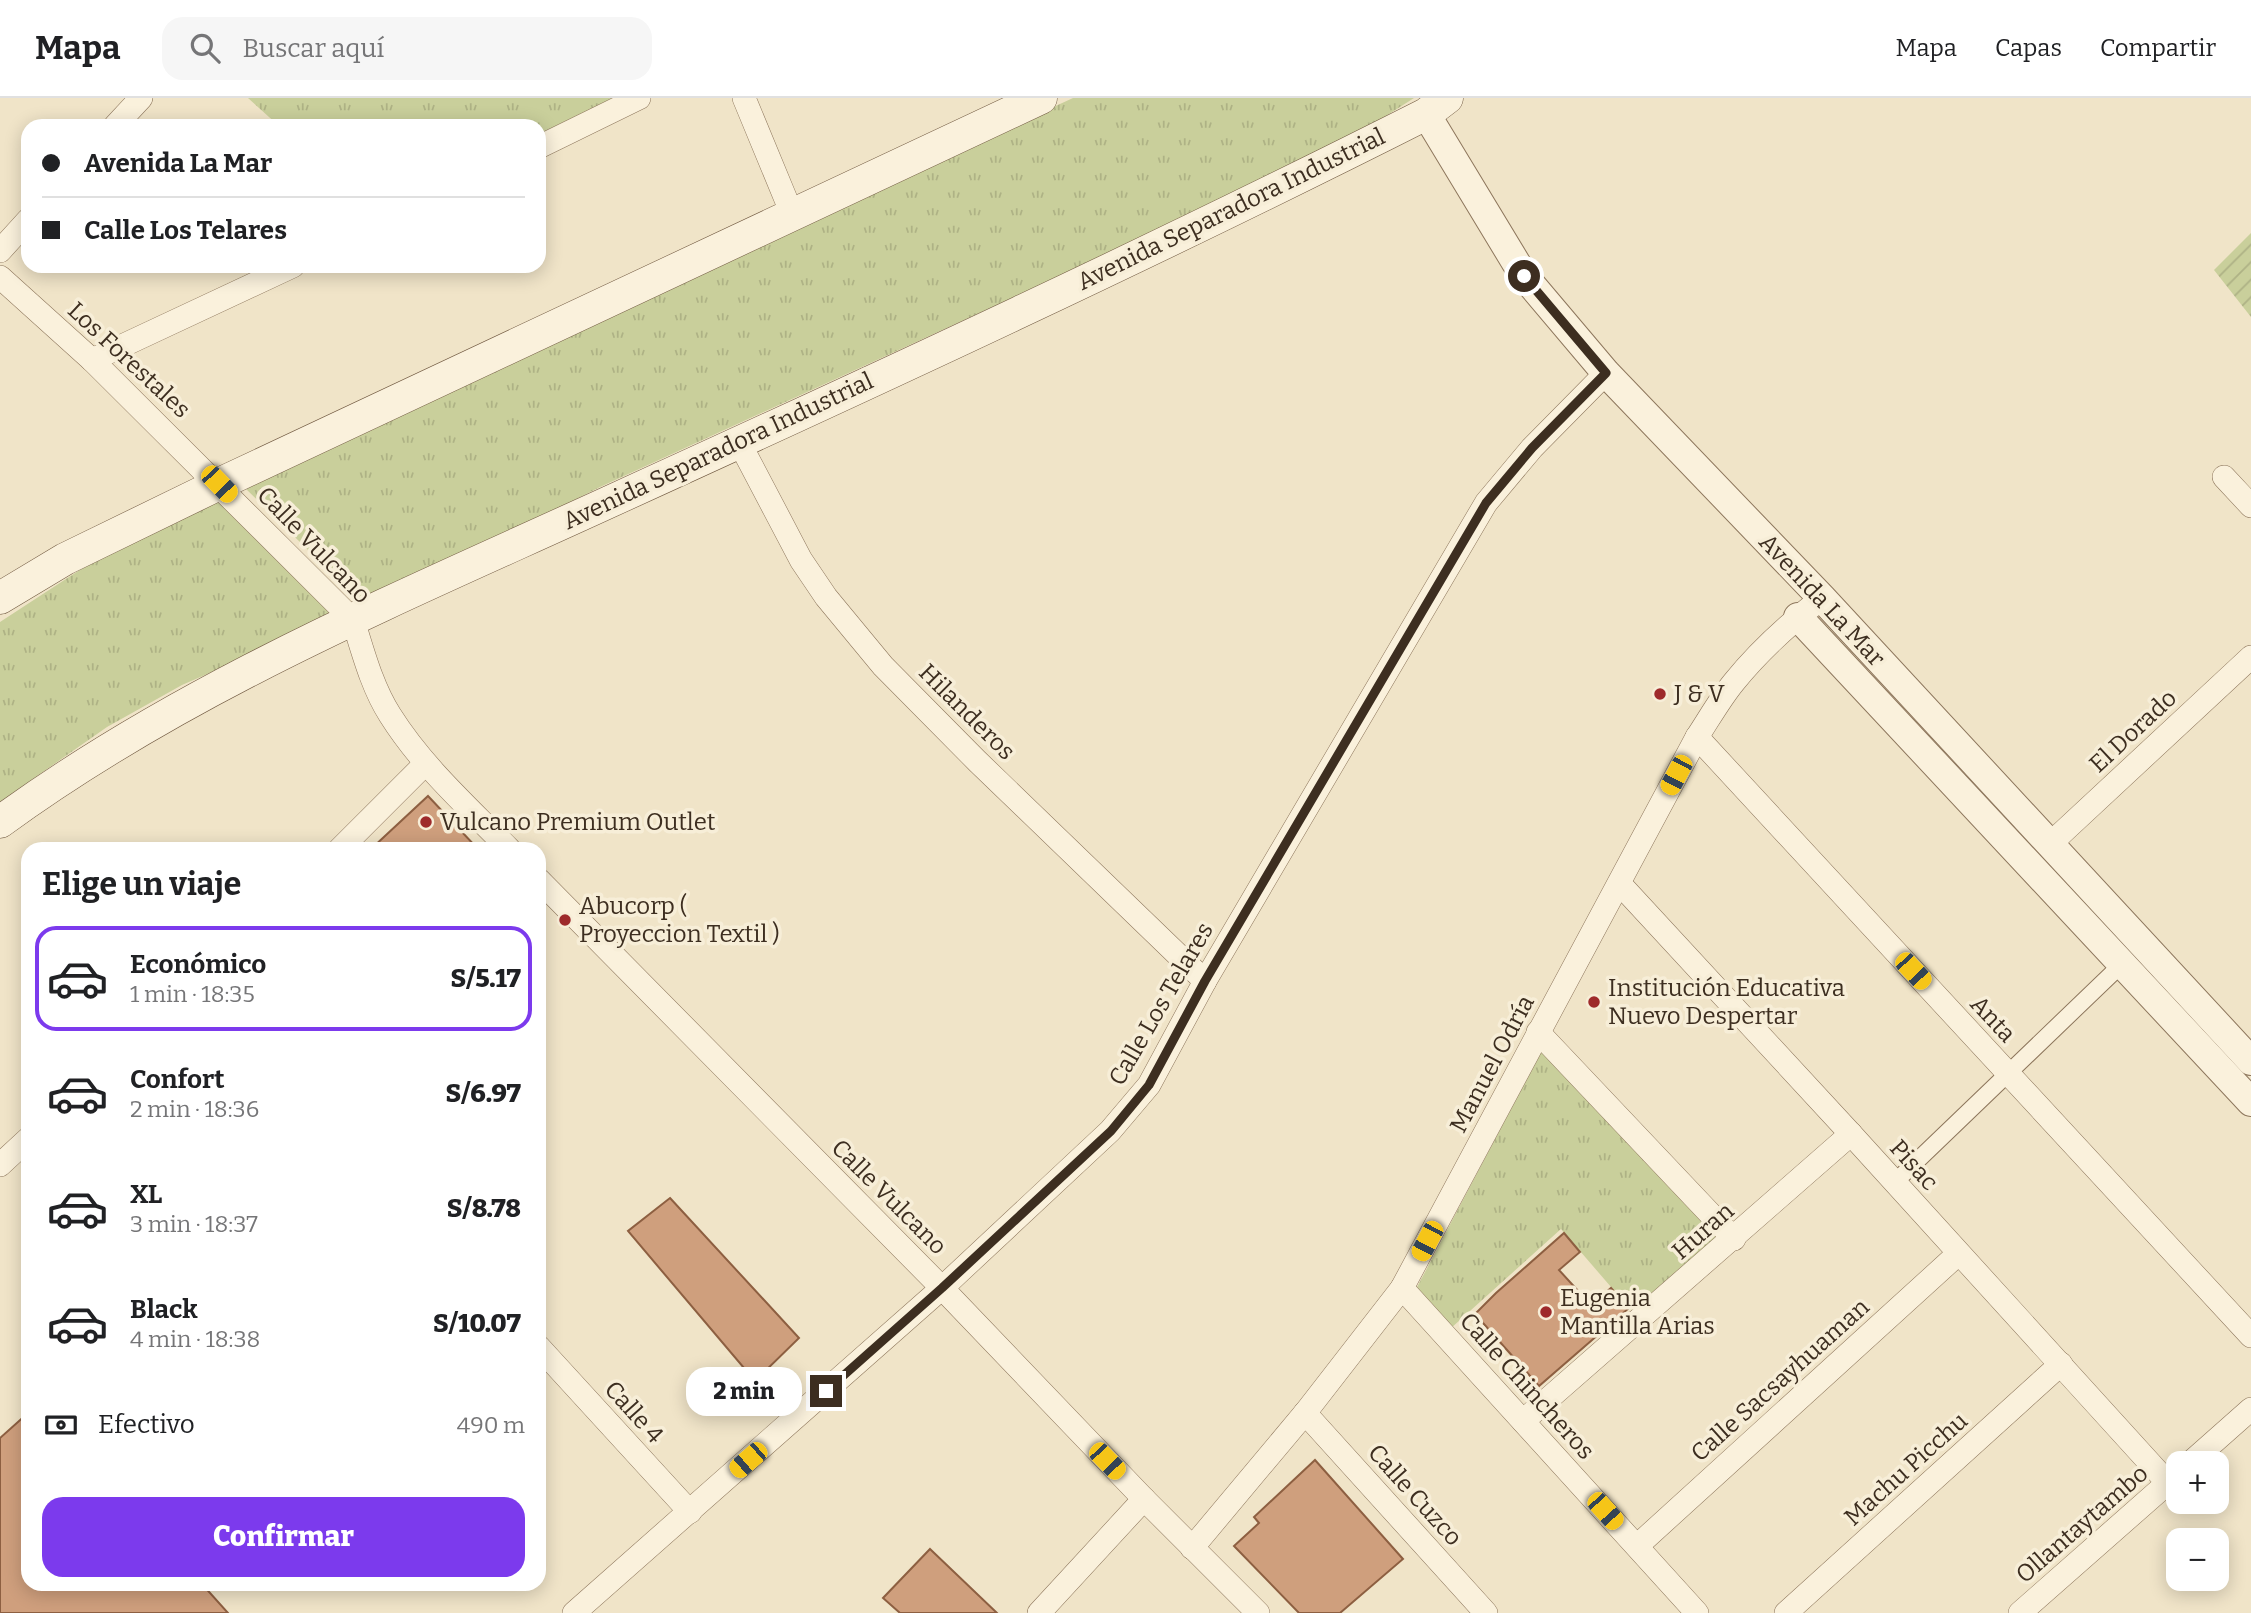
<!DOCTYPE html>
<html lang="es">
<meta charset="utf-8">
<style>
body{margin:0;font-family:Bitter,serif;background:#f6f6f6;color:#202124;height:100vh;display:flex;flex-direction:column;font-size:26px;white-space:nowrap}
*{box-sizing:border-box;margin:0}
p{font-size:23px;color:#757577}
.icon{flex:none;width:38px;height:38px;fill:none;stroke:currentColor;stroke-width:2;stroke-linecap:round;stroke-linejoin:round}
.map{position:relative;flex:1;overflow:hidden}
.side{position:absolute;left:21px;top:744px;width:525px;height:749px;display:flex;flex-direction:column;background:#fff;border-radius:21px;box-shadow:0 4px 18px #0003}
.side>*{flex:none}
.guide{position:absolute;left:21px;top:21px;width:525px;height:154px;border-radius:21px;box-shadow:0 4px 18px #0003;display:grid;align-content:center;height:154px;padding:0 21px;background:#fff}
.controls{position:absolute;left:2166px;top:1353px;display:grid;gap:14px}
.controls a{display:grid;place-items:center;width:63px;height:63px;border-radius:14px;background:#fff;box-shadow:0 4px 18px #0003;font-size:35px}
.end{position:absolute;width:32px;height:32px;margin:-16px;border:9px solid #3d2e20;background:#fff;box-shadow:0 0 0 4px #fff}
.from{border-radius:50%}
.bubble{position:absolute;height:49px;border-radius:21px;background:#fff;box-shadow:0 4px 18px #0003;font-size:23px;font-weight:800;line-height:49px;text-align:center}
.car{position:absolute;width:21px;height:42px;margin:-21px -10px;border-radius:9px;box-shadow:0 0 5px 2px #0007;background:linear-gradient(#f5c518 24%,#345 0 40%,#f5c518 0 76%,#345 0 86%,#f5c518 0)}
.guide b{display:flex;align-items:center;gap:24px;height:66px;font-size:26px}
.guide b+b{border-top:2px solid #e0e0e0}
.guide i{width:18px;height:18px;background:#202124}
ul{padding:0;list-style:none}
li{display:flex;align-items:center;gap:21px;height:105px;margin:0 14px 10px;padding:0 7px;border:4px solid transparent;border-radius:21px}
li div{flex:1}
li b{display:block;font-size:26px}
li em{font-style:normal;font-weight:800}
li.active{border-color:#7c3aed}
li>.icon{width:63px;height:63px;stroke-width:1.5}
h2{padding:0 21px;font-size:32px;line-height:84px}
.pay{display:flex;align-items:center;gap:18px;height:77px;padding:0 21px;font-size:26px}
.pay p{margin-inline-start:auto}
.cta{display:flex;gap:14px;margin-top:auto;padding:14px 21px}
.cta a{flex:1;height:80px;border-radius:21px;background:#7c3aed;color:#fff;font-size:28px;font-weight:800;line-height:80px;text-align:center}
header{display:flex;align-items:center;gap:42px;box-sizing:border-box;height:98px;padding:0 35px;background:#fff;border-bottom:2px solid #e0e0e0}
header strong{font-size:33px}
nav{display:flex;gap:38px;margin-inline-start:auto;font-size:24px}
.search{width:490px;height:63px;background:#f6f6f6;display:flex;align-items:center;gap:18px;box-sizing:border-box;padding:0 24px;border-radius:21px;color:#757577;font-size:26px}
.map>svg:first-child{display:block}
.grass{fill:url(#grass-tufts)}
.garden{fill:url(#garden-furrows)}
.building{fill:#cf9f7d;stroke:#8d5f41;stroke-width:2}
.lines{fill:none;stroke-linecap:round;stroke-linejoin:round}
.pedestrian-casing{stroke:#8d765c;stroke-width:18}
.minor-casing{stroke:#8d765c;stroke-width:24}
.tertiary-casing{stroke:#8d765c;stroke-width:30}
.secondary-casing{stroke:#6f573f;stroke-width:33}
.pedestrian{stroke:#faf1dc;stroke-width:16}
.minor{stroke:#faf1dc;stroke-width:23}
.tertiary{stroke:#faf1dc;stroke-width:28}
.secondary{stroke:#faf1dc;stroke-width:32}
.route{stroke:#3d2e20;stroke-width:9}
.poi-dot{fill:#9e2a2b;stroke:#f7eed8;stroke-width:2.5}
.labels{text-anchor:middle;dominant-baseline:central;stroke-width:7;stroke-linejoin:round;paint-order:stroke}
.street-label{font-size:24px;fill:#3d2e20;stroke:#f7eed8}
.poi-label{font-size:24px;fill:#3d2e20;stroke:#f7eed8;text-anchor:start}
</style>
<header>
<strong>Mapa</strong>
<div class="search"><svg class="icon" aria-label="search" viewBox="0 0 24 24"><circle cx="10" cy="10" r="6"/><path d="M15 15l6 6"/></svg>Buscar aquí</div>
<nav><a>Mapa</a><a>Capas</a><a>Compartir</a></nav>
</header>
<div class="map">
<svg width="2251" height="1515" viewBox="0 0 2251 1515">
<defs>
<pattern id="grass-tufts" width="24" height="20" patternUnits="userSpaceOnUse" patternTransform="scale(1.75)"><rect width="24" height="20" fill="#c9cf9b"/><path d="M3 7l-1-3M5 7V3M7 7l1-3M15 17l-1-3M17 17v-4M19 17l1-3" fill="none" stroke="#aeb285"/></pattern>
<pattern id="garden-furrows" width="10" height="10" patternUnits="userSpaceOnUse" patternTransform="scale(1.75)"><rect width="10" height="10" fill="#c9cf9b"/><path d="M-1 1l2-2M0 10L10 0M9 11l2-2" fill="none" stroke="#aeb285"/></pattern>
</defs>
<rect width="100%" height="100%" fill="#f0e4c8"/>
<g class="grass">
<polygon points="248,0 627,0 539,41 539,28 279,28"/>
<polygon points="1073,0 1414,0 1361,34 1073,172 600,389 365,508 245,390 774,138"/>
<polygon points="220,398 340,518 182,587 107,629 0,704 0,524 95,462"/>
<polygon points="1544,948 1725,1141 1636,1218 1561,1131 1450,1231 1415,1193"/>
</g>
<polygon class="garden" points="2251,135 2251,219 2214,172"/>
<g class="building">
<polygon points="428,698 478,751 371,751"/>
<polygon points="670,1100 799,1240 755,1283 628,1133"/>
<polygon points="1564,1135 1580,1154 1559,1172 1591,1207 1611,1190 1629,1210 1539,1288 1475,1216 1496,1195"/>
<polygon points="28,1315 28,1486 202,1486 228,1515 0,1515 0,1340"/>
<polygon points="1315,1362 1403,1461 1340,1515 1299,1515 1234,1448 1259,1425 1254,1419"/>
<polygon points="930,1451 997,1515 900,1515 883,1500"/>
</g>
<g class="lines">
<g class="pedestrian-casing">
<polyline id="pedestrian" points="1895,1084 2123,865"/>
</g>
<g class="minor-casing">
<g id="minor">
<polyline points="744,0 792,116"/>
<polyline points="115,28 141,0"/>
<polyline points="539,49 639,0"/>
<polyline points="0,153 28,122"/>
<path d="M0,179l92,83 261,260c10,32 19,67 37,95 32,51 77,91 119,134"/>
<polyline points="92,262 293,168"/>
<polyline points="739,344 801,462 826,499 883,568 977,663 1205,883"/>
<polyline points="2224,379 2251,408"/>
<polyline points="1697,639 2251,1238"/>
<polyline points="2050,746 2251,559"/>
<polyline points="340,751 425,666"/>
<polyline points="539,782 942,1190 1144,1401 1258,1515"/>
<polyline points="1620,786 1851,1036 2168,1385"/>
<polyline points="1538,934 1734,1141"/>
<polyline points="0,1067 28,1041"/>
<polyline points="1402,1190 1697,1515"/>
<polyline points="539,1249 690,1414"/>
<polyline points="1305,1315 1486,1515"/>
<polyline points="1523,1323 1851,1036"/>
<polyline points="2190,1365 2251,1311"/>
<polyline points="1637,1448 1958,1156"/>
<path d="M1192,1450l113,-135 97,-125 295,-551c12,-18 23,-38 37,-55 25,-31 56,-59 88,-84"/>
<polyline points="574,1515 942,1190 1110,1033 1149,987 1205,883 1486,405 1532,350 1606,275"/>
<polyline points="1039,1515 1144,1401"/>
<polyline points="1786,1515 2061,1266"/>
<polyline points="2020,1515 2179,1375"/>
</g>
</g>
<g class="tertiary-casing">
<g id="tertiary">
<polyline points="1426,16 1524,178 1606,275 1822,500 2251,963"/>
<polyline points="1798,519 2251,1004"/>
</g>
</g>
<g class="secondary-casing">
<g id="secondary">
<polyline points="0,500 65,461 219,386 1041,0"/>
<path d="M0,724c186,-136 400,-224 609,-320 274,-125 548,-252 817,-388l21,-16"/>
</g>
</g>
<use href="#pedestrian" class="pedestrian"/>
<use href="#minor" class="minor"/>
<use href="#tertiary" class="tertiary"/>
<use href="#secondary" class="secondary"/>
</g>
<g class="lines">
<polyline class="route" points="826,1293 942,1190 1111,1033 1149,987 1205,883 1486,405 1532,350 1606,275 1524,178"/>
</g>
<g class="poi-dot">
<circle cx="1660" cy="596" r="7"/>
<circle cx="426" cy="724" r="7"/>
<circle cx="565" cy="822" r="7"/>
<circle cx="1594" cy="904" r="7"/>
<circle cx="1546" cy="1214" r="7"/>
</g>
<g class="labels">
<g class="street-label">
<text transform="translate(1231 111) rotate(-26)">Avenida Separadora Industrial</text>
<text transform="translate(129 262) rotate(43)">Los Forestales</text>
<text transform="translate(718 353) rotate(-25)">Avenida Separadora Industrial</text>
<text transform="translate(314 447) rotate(46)">Calle Vulcano</text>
<text transform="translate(1822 502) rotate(47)">Avenida La Mar</text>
<text transform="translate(967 614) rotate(45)">Hilanderos</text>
<text transform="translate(2133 633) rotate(-43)">El Dorado</text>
<text transform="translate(1161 906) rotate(-60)">Calle Los Telares</text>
<text transform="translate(1993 921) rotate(47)">Anta</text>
<text transform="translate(1492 966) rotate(-62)">Manuel Odría</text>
<text transform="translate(1914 1067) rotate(48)">Pisac</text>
<text transform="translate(889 1099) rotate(45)">Calle Vulcano</text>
<text transform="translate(1703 1133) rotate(-41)">Huran</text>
<text transform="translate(1780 1282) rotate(-42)">Calle Sacsayhuaman</text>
<text transform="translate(1527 1288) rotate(48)">Calle Chincheros</text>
<text transform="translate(634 1314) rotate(48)">Calle 4</text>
<text transform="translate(1906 1371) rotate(-42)">Machu Picchu</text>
<text transform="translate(1415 1397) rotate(48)">Calle Cuzco</text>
<text transform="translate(2082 1426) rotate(-41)">Ollantaytambo</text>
</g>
<g class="poi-label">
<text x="1674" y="596">J &amp; V</text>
<text x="440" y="724">Vulcano Premium Outlet</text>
<text x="579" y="808">Abucorp (<tspan x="579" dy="28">Proyeccion Textil )</tspan></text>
<text x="1608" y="890">Institución Educativa<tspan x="1608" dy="28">Nuevo Despertar</tspan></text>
<text x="1560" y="1200">Eugenia<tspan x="1560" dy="28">Mantilla Arias</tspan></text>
</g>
</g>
</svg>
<div class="controls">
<a>+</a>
<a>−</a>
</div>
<i class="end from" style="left:1524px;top:178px"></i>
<i class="end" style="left:826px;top:1293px"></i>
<div class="bubble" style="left:686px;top:1269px;width:116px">2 min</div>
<i class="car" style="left:219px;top:386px;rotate:136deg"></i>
<i class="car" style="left:1676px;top:677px;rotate:208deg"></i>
<i class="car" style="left:1913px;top:873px;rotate:137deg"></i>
<i class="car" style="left:1427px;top:1143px;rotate:208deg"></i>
<i class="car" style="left:748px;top:1362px;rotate:229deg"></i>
<i class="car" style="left:1107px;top:1363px;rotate:136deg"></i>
<i class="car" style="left:1605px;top:1413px;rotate:138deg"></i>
<div class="guide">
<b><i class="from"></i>Avenida La Mar</b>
<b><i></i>Calle Los Telares</b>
</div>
<section class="side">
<h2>Elige un viaje</h2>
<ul>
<li class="active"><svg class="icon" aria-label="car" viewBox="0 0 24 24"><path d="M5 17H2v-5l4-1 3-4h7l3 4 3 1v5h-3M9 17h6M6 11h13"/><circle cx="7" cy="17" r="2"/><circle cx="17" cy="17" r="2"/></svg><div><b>Económico</b><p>1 min · 18:35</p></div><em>S/5.17</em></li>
<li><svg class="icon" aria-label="car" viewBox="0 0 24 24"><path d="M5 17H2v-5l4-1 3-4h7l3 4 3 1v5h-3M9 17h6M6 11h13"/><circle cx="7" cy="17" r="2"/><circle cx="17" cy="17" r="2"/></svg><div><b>Confort</b><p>2 min · 18:36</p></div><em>S/6.97</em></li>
<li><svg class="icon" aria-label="car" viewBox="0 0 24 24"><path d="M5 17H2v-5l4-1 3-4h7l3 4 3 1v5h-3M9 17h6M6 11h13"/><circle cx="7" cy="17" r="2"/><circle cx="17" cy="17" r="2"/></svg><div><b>XL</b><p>3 min · 18:37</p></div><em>S/8.78</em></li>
<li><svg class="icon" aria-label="car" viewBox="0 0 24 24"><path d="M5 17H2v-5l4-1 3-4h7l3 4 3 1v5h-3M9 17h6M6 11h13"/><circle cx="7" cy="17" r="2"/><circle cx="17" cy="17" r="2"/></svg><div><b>Black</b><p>4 min · 18:38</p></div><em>S/10.07</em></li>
</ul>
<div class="pay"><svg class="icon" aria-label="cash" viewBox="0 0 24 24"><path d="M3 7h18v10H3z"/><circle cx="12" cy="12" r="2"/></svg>Efectivo<p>490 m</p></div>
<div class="cta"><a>Confirmar</a></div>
</section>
</div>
